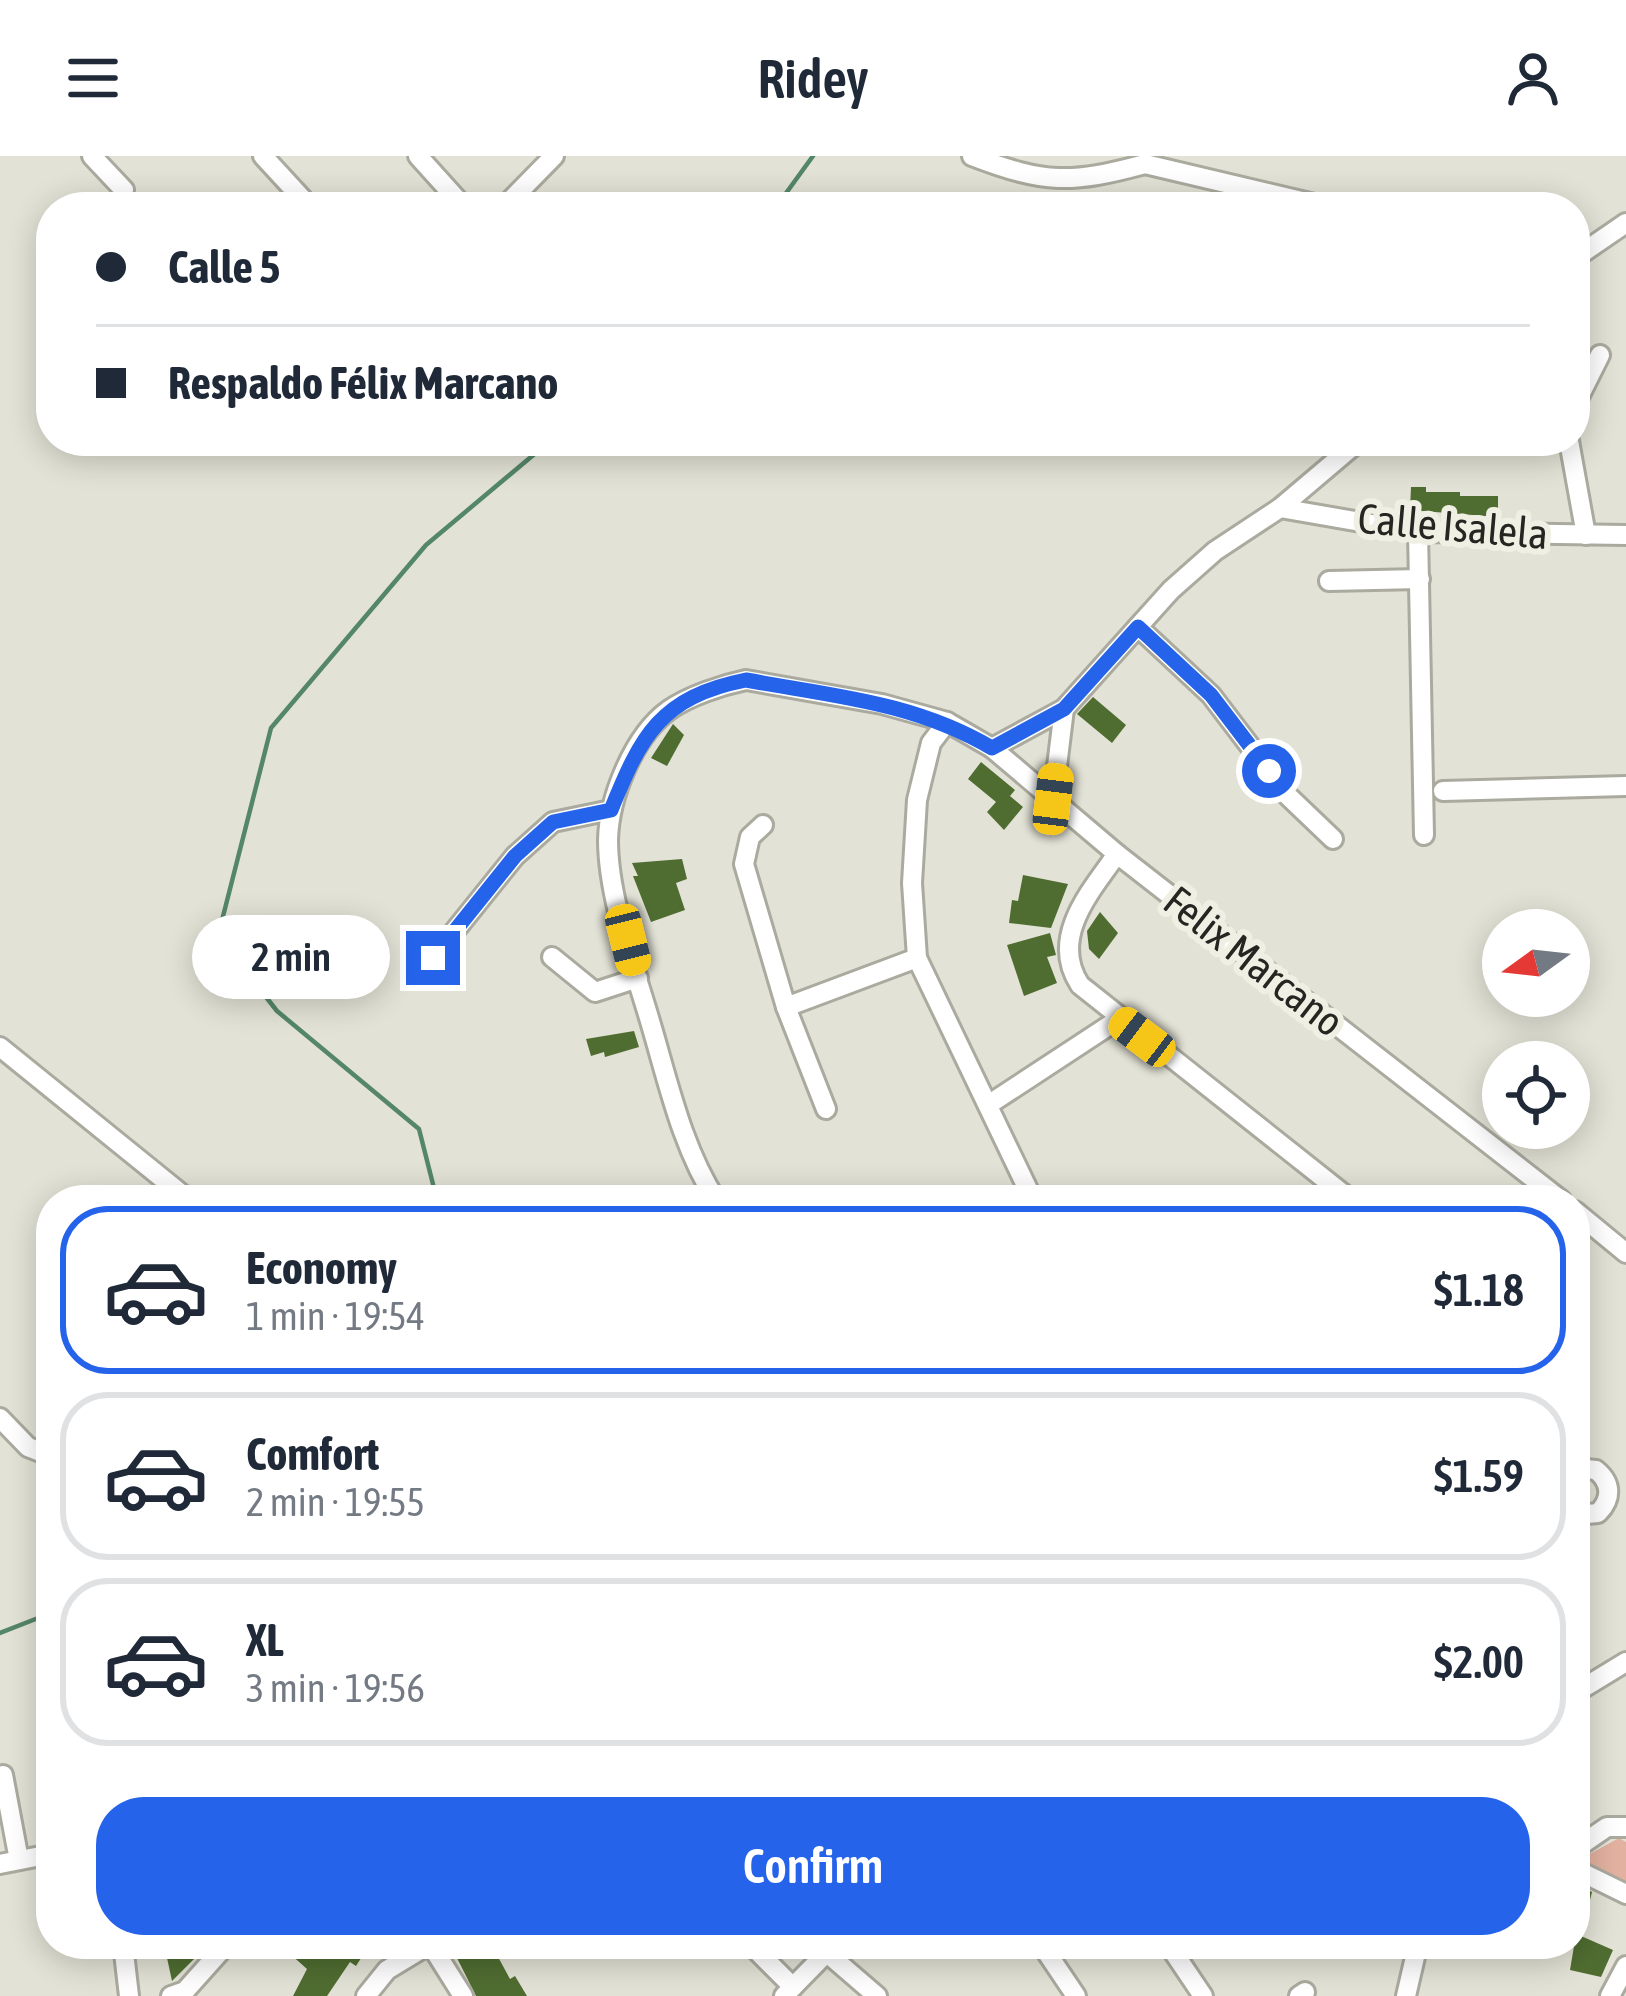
<!DOCTYPE html>
<meta charset="utf-8">
<style>
body{margin:0;font-family:"Asap Condensed",sans-serif;background:#f6f6f7;color:#1f2937;height:100vh;display:flex;flex-direction:column;font-size:45px;white-space:nowrap}
*{box-sizing:border-box;margin:0}
p{font-size:39px;color:#747a83}
.icon{flex:none;width:66px;height:66px;fill:none;stroke:currentColor;stroke-width:2;stroke-linecap:round;stroke-linejoin:round}
.map{position:relative;flex:1;overflow:hidden}
.details{position:absolute;left:36px;top:1029px;width:1554px;height:774px;display:flex;flex-direction:column;background:#fff;border-radius:48px;box-shadow:0 6px 30px #0003}
.details>*{flex:none}
.hud{position:absolute;left:36px;top:36px;width:1554px;height:264px;border-radius:48px;box-shadow:0 6px 30px #0003;display:grid;align-content:center;height:264px;padding:0 60px;background:#fff}
.needle{width:78px;rotate:255deg}
.buttons{position:absolute;left:1482px;top:753px;display:grid;gap:24px}
.buttons a{display:grid;place-items:center;width:108px;height:108px;border-radius:50%;background:#fff;box-shadow:0 6px 30px #0003;font-size:60px}
.end{position:absolute;width:54px;height:54px;margin:-27px;border:15px solid #2563eb;background:#fff;box-shadow:0 0 0 6px #fff}
.from{border-radius:50%}
.bubble{position:absolute;height:84px;border-radius:42px;background:#fff;box-shadow:0 6px 30px #0003;font-size:39px;font-weight:600;line-height:84px;text-align:center}
.car{position:absolute;width:36px;height:72px;margin:-36px -18px;border-radius:15px;box-shadow:0 0 9px 3px #0007;background:linear-gradient(#f5c518 24%,#345 0 40%,#f5c518 0 76%,#345 0 86%,#f5c518 0)}
.hud b{display:flex;align-items:center;gap:42px;height:114px;font-size:45px}
.hud b+b{border-top:3px solid #e0e1e3}
.hud i{width:30px;height:30px;background:#1f2937}
ul{padding:21px 0 0;list-style:none}
li{display:flex;align-items:center;gap:36px;height:168px;margin:0 24px 18px;padding:0 36px;border:6px solid #e0e1e3;border-radius:48px}
li div{flex:1}
li b{display:block;font-size:45px}
li em{font-style:normal;font-weight:600}
li.on{border-color:#2563eb}
li>.icon{width:108px;height:108px;stroke-width:1.5}
.action{display:flex;gap:24px;margin-top:auto;padding:24px 60px}
.action a{flex:1;height:138px;border-radius:48px;background:#2563eb;color:#fff;font-size:48px;font-weight:600;line-height:138px;text-align:center}
header{display:flex;justify-content:space-between;align-items:center;height:156px;padding:0 60px;background:#fff;font-size:54px;font-weight:600}
.map>svg:first-child{display:block}
.green{fill:#e2b19f}
.lines{fill:none;stroke-linecap:round;stroke-linejoin:round}
.stream{stroke:#54866a;stroke-width:4.5}
.building{fill:#506d31}
.street-casing{stroke:#abaa9f;stroke-width:24}
.street{stroke:#fff;stroke-width:18}
.route{stroke:#2563eb;stroke-width:15}
.labels{text-anchor:middle;dominant-baseline:central;stroke-width:12;stroke-linejoin:round;paint-order:stroke}
.street-label{font-size:42px;fill:#262521;stroke:#f0efe3}
</style>
<header><svg class="icon" aria-label="menu" viewBox="0 0 24 24"><path d="M4 6h16M4 12h16M4 18h16"/></svg>Ridey<svg class="icon" aria-label="person" viewBox="0 0 24 24"><circle cx="12" cy="8" r="4"/><path d="M4 21q1-7 8-7t8 7"/></svg></header>
<div class="map">
<svg width="1626" height="1840" viewBox="0 0 1626 1840">
<rect width="100%" height="100%" fill="#e3e2d6"/>
<polygon class="green" points="1619,1682 1626,1686 1626,1731 1577,1705"/>
<g class="lines">
<g class="stream">
<polyline points="776,51 813,0"/>
<polyline points="437,1044 419,973 277,855 218,780 271,572 426,389 550,285"/>
<polyline points="0,1477 51,1457"/>
</g>
</g>
<g class="building">
<polygon points="1411,331 1426,331 1426,336 1460,336 1460,340 1498,340 1498,361 1410,354"/>
<polygon points="1093,541 1126,569 1112,587 1077,558"/>
<polygon points="673,568 684,579 667,610 651,602"/>
<polygon points="981,606 1015,634 1010,640 1023,651 1004,674 987,656 996,646 968,623"/>
<polygon points="682,703 687,723 676,727 685,754 651,766 633,720 638,720 632,707"/>
<polygon points="1023,719 1068,728 1051,772 1009,767 1012,744 1018,745"/>
<polygon points="1100,756 1118,777 1099,803 1089,793 1087,775"/>
<polygon points="1050,777 1056,799 1047,801 1057,827 1024,840 1007,789"/>
<polygon points="634,875 639,891 605,901 604,896 591,900 586,883"/>
<polygon points="1575,1728 1592,1736 1581,1780 1613,1794 1601,1821 1570,1814 1575,1784"/>
<polygon points="164,1788 209,1788 172,1825"/>
<polygon points="279,1788 370,1788 356,1810 350,1806 327,1840 293,1840 307,1813"/>
<polygon points="463,1788 491,1788 510,1823 515,1820 527,1840 476,1840 453,1794"/>
</g>
<g class="lines">
<g class="street-casing">
<g id="street">
<polyline points="92,0 124,34"/>
<polyline points="263,0 310,51"/>
<polyline points="418,0 464,51"/>
<path d="M972,0c73,28 99,28 173,8"/>
<polyline points="1145,8 1327,51"/>
<polyline points="504,51 554,0"/>
<polyline points="1575,102 1626,67"/>
<polyline points="1575,249 1600,199"/>
<polyline points="1569,285 1586,379"/>
<polyline points="1280,352 1418,376 1626,379"/>
<polyline points="1418,376 1424,679"/>
<polyline points="1329,425 1420,423"/>
<polyline points="1138,471 1211,539 1288,640 1333,683"/>
<polyline points="947,566 931,587 917,644 912,727 917,802 1033,1044"/>
<polyline points="992,592 1064,553 1171,434 1215,395 1280,352 1359,285"/>
<polyline points="1443,635 1626,630"/>
<polyline points="1053,643 1064,553"/>
<polyline points="763,669 750,681 744,708 786,851 826,953"/>
<path d="M1117,698c-27,38 -68,84 -37,131l271,215"/>
<polyline points="552,801 595,836 638,822"/>
<polyline points="433,802 515,700 553,666 611,654"/>
<polyline points="786,851 917,802"/>
<polyline points="0,891 189,1044"/>
<polyline points="988,949 1119,863"/>
<path d="M716,1044c-33,-51 -47,-114 -64,-172 -16,-56 -44,-129 -44,-188 1,-42 25,-104 61,-130 20,-14 53,-25 77,-30l136,24 65,18 45,26 125,106 444,346"/>
<polyline points="1575,1055 1626,1097"/>
<polyline points="0,1262 28,1291 51,1300"/>
<path d="M1575,1312l21,2c16,13 16,29 2,43l-23,2"/>
<polyline points="1575,1537 1626,1506"/>
<polyline points="3,1619 19,1704"/>
<polyline points="1575,1693 1607,1671 1626,1671"/>
<polyline points="0,1708 51,1698"/>
<polyline points="1575,1713 1626,1738"/>
<polyline points="123,1788 129,1840"/>
<polyline points="750,1788 793,1831"/>
<polyline points="1041,1788 1076,1840"/>
<polyline points="1168,1788 1203,1840"/>
<polyline points="827,1797 877,1840"/>
<polyline points="171,1840 185,1835 227,1788"/>
<polyline points="366,1840 387,1814 425,1791 434,1794 463,1840"/>
<polyline points="784,1840 835,1788"/>
<polyline points="1299,1840 1305,1836"/>
<polyline points="1406,1840 1418,1788"/>
<polyline points="1610,1840 1626,1810"/>
</g>
</g>
<use href="#street" class="street"/>
</g>
<g class="lines">
<path class="route" d="M433,802l82,-102 38,-34 58,-12c30,-74 49,-113 135,-130 87,16 168,22 246,68l72,-39 74,-82 73,68 58,76"/>
</g>
<g class="labels">
<g class="street-label">
<text transform="translate(1453 370) rotate(5)">Calle Isalela</text>
<text transform="translate(1254 805) rotate(38)">Felix Marcano</text>
</g>
</g>
</svg>
<div class="buttons">
<a><svg class="needle" viewBox="-14 -14 28 28"><path d="M0-13l5 13h-10z" fill="#e53935"/><path d="M0 13l5-13h-10z" fill="#747a83"/></svg></a>
<a><svg class="icon" aria-label="locate" viewBox="0 0 24 24"><circle cx="12" cy="12" r="6"/><path d="M12 2v4M12 18v4M2 12h4M18 12h4"/></svg></a>
</div>
<i class="end from" style="left:1269px;top:615px"></i>
<i class="end" style="left:433px;top:802px"></i>
<div class="bubble" style="left:192px;top:759px;width:198px">2 min</div>
<i class="car" style="left:1053px;top:643px;rotate:7deg"></i>
<i class="car" style="left:628px;top:784px;rotate:166deg"></i>
<i class="car" style="left:1142px;top:881px;rotate:307deg"></i>
<div class="hud">
<b><i class="from"></i>Calle 5</b>
<b><i></i>Respaldo Félix Marcano</b>
</div>
<section class="details">
<ul>
<li class="on"><svg class="icon" aria-label="car" viewBox="0 0 24 24"><path d="M5 17H2v-5l4-1 3-4h7l3 4 3 1v5h-3M9 17h6M6 11h13"/><circle cx="7" cy="17" r="2"/><circle cx="17" cy="17" r="2"/></svg><div><b>Economy</b><p>1 min · 19:54</p></div><em>$1.18</em></li>
<li><svg class="icon" aria-label="car" viewBox="0 0 24 24"><path d="M5 17H2v-5l4-1 3-4h7l3 4 3 1v5h-3M9 17h6M6 11h13"/><circle cx="7" cy="17" r="2"/><circle cx="17" cy="17" r="2"/></svg><div><b>Comfort</b><p>2 min · 19:55</p></div><em>$1.59</em></li>
<li><svg class="icon" aria-label="car" viewBox="0 0 24 24"><path d="M5 17H2v-5l4-1 3-4h7l3 4 3 1v5h-3M9 17h6M6 11h13"/><circle cx="7" cy="17" r="2"/><circle cx="17" cy="17" r="2"/></svg><div><b>XL</b><p>3 min · 19:56</p></div><em>$2.00</em></li>
</ul>
<div class="action"><a>Confirm</a></div>
</section>
</div>
